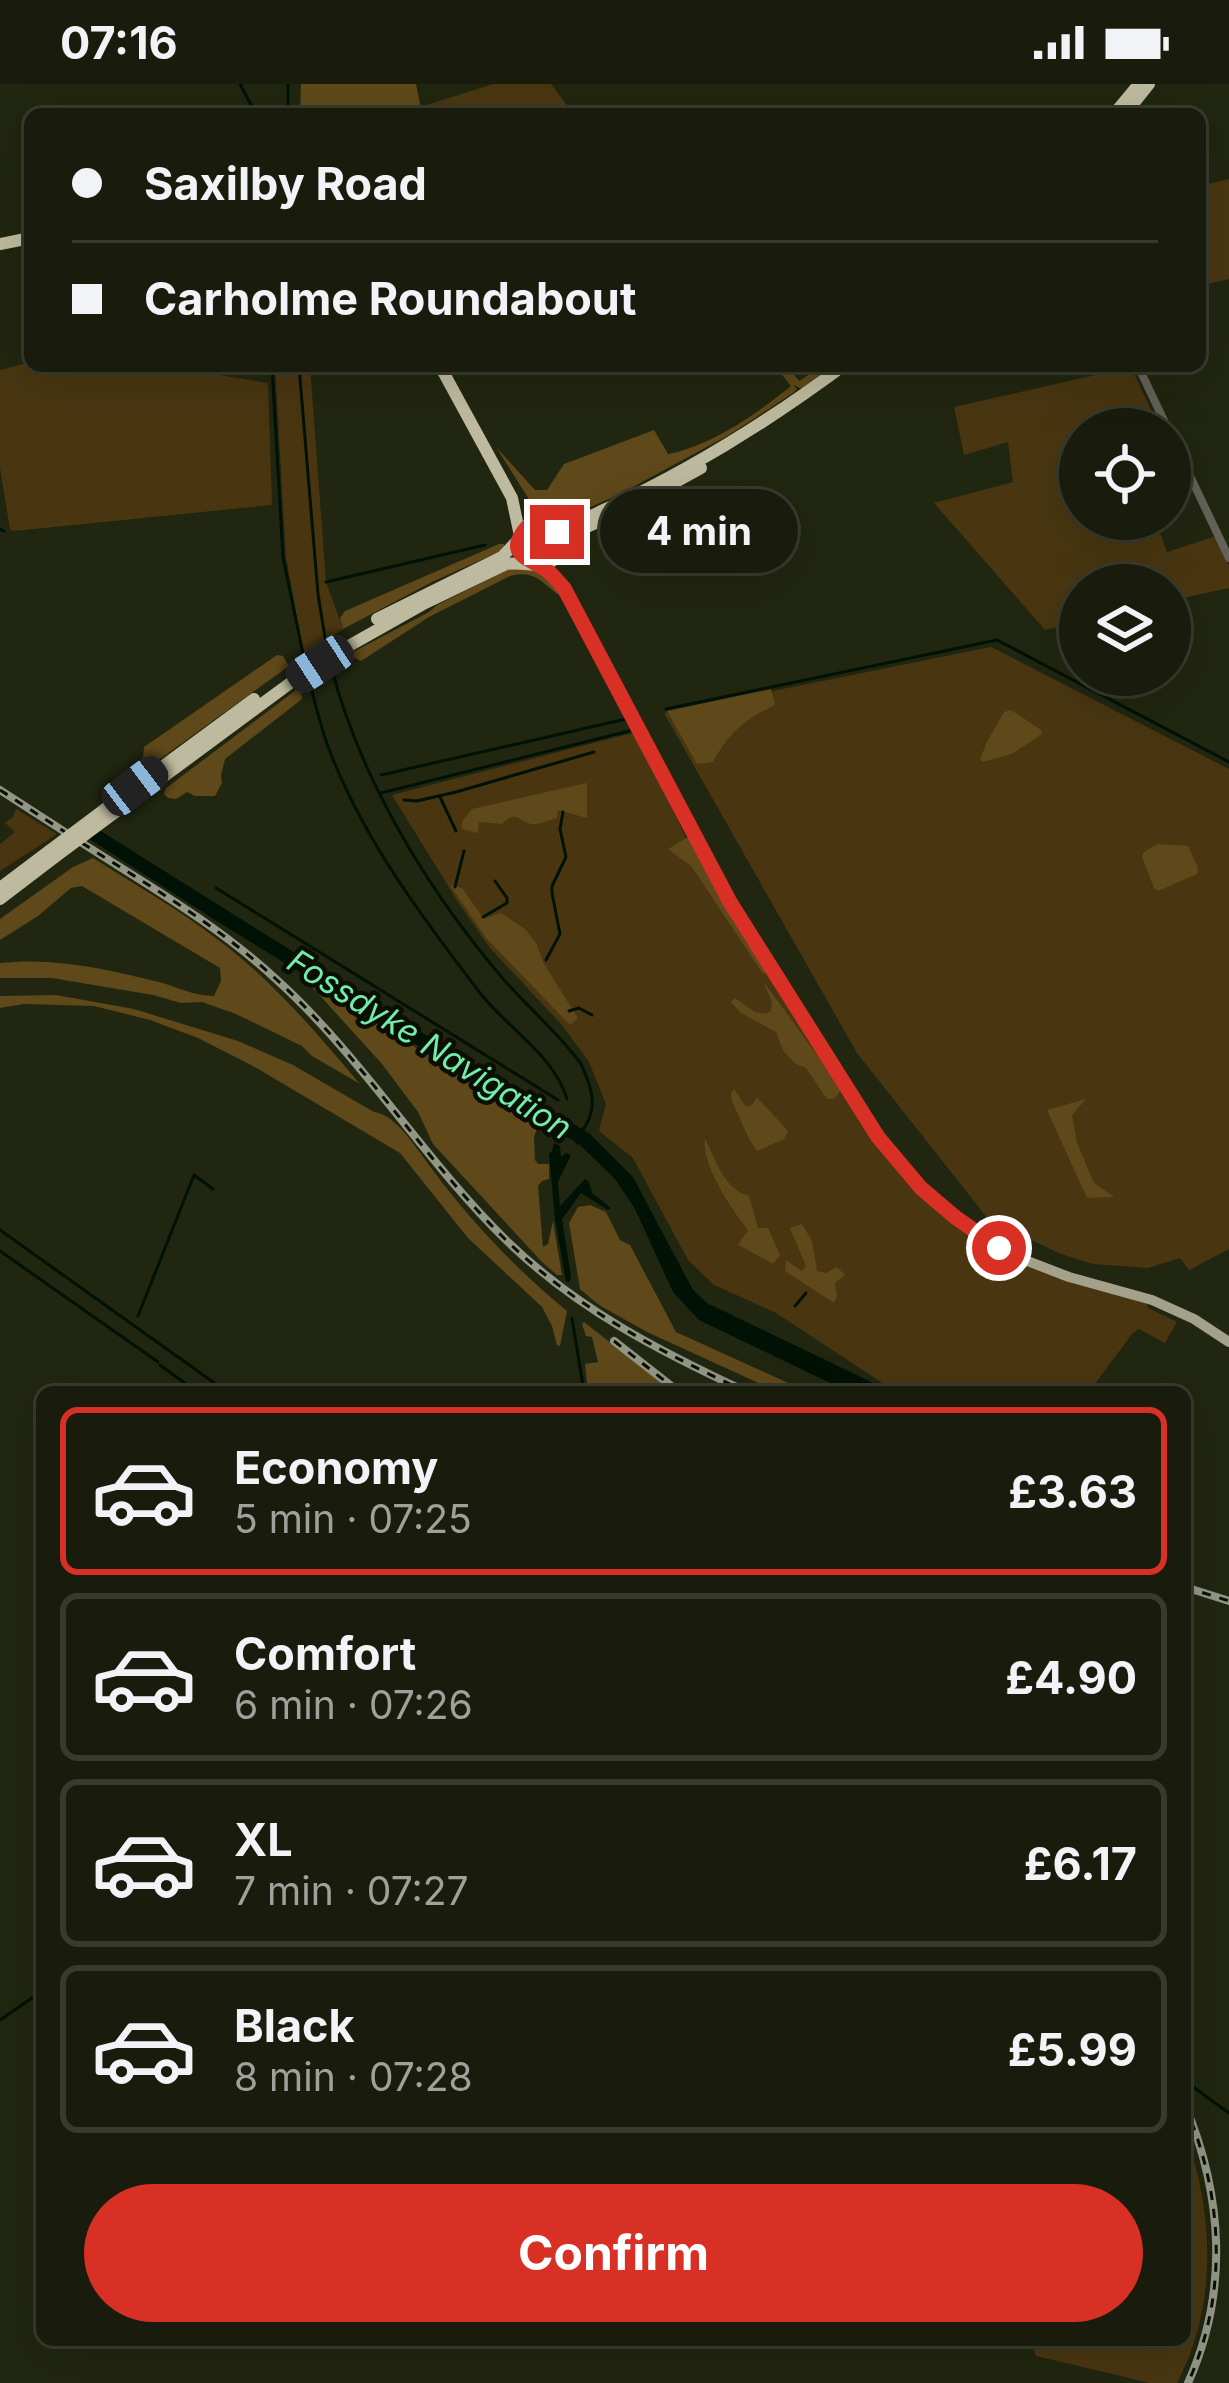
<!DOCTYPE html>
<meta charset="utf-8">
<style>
body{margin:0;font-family:Inter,sans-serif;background:#222515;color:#f1f3f6;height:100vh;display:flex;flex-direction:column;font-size:45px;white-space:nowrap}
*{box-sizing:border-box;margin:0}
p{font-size:39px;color:#9fa19d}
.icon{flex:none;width:66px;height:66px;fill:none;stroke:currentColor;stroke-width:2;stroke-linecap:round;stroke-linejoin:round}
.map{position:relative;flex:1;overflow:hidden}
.drawer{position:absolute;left:36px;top:1302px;width:1155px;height:960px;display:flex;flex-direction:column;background:#191c0c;border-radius:18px;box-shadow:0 12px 48px #0002,0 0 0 3px #373a2d}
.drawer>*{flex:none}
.hud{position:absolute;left:24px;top:24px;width:1182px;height:264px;border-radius:18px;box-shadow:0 12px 48px #0002,0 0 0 3px #373a2d;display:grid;align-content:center;height:264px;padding:0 48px;background:#191c0c}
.buttons{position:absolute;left:1059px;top:324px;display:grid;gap:24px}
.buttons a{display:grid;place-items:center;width:132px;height:132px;border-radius:50%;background:#191c0c;box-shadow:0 12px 48px #0002,0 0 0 3px #373a2d;font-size:60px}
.end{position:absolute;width:54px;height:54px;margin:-27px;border:15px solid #d93025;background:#fff;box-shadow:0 0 0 6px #fff}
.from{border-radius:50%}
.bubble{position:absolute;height:84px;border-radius:42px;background:#191c0c;box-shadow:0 12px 48px #0002,0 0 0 3px #373a2d;font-size:39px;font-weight:700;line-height:84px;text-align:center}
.car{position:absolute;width:36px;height:72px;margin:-36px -18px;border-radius:15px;box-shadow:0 0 9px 3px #0007;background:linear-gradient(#222 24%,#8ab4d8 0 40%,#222 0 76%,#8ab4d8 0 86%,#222 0)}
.hud b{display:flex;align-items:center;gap:42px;height:114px;font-size:45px}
.hud b+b{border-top:3px solid #373a2d}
.hud i{width:30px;height:30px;background:#f1f3f6}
ul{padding:21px 0 0;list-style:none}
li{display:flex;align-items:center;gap:36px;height:168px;margin:0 24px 18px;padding:0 24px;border:6px solid #373a2d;border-radius:18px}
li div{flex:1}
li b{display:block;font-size:45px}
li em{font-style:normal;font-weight:700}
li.selected{border-color:#d93025}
li>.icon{width:108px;height:108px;stroke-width:1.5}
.button{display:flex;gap:24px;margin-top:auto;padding:24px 48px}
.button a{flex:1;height:138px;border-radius:72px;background:#d93025;color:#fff;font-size:48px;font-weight:700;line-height:138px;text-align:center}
.status{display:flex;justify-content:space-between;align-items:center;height:84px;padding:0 60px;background:#191c0c;direction:ltr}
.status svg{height:33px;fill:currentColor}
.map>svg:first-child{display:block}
.green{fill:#493611}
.forest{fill:#5f4819}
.water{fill:#001205}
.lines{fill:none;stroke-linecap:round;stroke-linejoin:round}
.stream{stroke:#001205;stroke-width:3}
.minor{stroke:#636257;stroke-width:8}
.major{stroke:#a4a18b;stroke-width:10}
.highway{stroke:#beba9f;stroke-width:12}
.rail-casing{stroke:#929685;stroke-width:8}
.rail{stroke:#0b0e05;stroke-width:3;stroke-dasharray:9;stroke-linecap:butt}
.highway-bridge{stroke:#beba9f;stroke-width:12}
.route{stroke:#d93025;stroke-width:15}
.labels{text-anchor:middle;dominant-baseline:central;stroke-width:9;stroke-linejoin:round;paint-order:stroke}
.water-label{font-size:33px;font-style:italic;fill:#71eca9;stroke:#0b0e05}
</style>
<div class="status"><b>07:16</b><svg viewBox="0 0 49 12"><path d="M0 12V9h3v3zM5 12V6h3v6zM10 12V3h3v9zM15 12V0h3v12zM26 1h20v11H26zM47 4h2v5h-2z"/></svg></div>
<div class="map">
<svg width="1229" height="2299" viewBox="0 0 1229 2299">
<rect width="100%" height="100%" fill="#212610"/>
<g class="green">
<polygon points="493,0 551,0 569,24 568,30 398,30"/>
<polygon points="1229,95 1229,195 1200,202 1200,102"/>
<polygon points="30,278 30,282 52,282 56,287 80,282 81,286 116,282 118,286 167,282 268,299 272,421 14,447 10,445 0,384 0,286"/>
<polygon points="275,282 310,282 326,498 343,545 304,572 286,473"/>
<polygon points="1131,283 1160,345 1080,345 1080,435 1155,435 1167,468 1216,452 1229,482 1229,504 1170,517 1170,501 1080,501 1080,538 1045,546 934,419 1013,398 1008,358 964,371 954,323"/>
<polygon points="991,563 1229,685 1229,1165 1189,1186 1180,1174 1148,1184 1093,1180 1061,1170 989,1136 857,969 664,629"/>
<polygon points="636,648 688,758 899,1084 1007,1172 1062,1195 1147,1218 1148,1224 1177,1238 1165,1259 1139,1245 1132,1250 1089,1308 896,1308 776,1229 714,1201 688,1176 633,1074 599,1047 606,1020 589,978 562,941 490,864 458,818 392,711"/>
<polygon points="16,725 57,750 0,787 0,760 15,748 5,739 13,733"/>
<path d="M1185,2048c29,81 33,173 -8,251h-27l-114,-27 -5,-16h154z"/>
</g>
<g class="forest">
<polygon points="301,0 416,0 421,24 398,30 300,30"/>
<path d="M775,282h13l11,15 23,-15h12l-32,23 -9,-4 4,4 -4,4 -64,42 -111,60 -53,23 -18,-3 -15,-11 -36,-57 39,43h12l17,-26 90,-34 14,24c45,-9 88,-40 123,-68z"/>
<polygon points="499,460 504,460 505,465 432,498 343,545 340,534 345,527"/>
<path d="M520,483c20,3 35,9 39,28 -17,-12 -24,-26 -49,-19l-81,41 -68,44 -10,-5v-3l78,-41 8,-7 70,-35z"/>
<polygon points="277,571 283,572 289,582 149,683 143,674 144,663"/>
<polygon points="300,603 302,615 225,675 221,691 222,699 215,712 195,712 187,708 176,715 168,714 164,710 166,704"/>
<path d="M771,605l4,16c-29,13 -47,29 -62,57l-16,2 -30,-53z"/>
<polygon points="1011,626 1041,646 1042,650 1012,670 983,678 980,676 986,660 1004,628"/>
<path d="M587,699v35l-29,-8 -1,8c-7,2 -19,7 -25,6 -15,-2 -14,-16 -30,0l-23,-2 -1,11 -16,-4v-7l10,-13z"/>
<polygon points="693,750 770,885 763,890 692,783 668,765"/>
<polygon points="1158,760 1188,762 1198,784 1197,790 1158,807 1154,804 1142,773 1144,768"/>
<path d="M93,774c41,26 85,51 124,81 55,41 99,93 143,145l-48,-28 -10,-10 -66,-32 -34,-12 -21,1 -28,-8 -101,-17h-52v-15c53,-6 108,6 159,19 18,5 36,14 55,14l7,-15 -1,-13 -138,-82 -11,2 -33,28 -38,24v-21l73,-52z"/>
<polygon points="450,801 462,804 484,835 501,829 525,845 536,859 544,880 578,934 570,941 487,855"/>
<polygon points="304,894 539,1040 534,1053 535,1076 538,1080 549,1080 549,1095 542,1097 538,1102 543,1163 548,1160 553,1137 562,1191 557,1191 543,1179 433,1060 418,1028 382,980"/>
<polygon points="763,897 842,1005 834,1015 827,1015 806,984 794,979 783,966 776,948 741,929 731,918 735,914 755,928 766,930 771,927 772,918"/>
<path d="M56,911l78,14 104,32 55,24 81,47c20,3 35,26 47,42 42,59 90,111 146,157l-7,35 -3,-1 -5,-19 -10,-19 -74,-69 -68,-85 -147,-87 -55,-28 -48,-18 -56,-14 -70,-2 -24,4v-12z"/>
<polygon points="734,1005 746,1023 752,1021 757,1013 788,1047 784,1055 757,1067 749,1055 732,1017 731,1010"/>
<polygon points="1086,1015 1072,1031 1077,1059 1094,1099 1114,1113 1087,1114 1047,1026"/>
<path d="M705,1055c11,21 19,50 44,57l9,32h10l12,27 -7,9 -35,-19 10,-15c-16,-20 -47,-66 -43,-91z"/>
<polygon points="590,1121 606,1128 620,1156 630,1161 676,1248 808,1308 778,1308 647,1248 599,1221 580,1205 569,1139 578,1123"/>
<polygon points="802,1140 812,1157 817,1187 826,1189 837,1183 845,1191 835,1199 837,1212 834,1219 785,1187 786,1176 802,1187 806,1182 790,1144"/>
<polygon points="584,1238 673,1308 588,1308 585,1280 598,1278 592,1253 586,1252 582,1240"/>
</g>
<g class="water">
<polygon points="99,746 445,963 590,1050 633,1093 693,1206 707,1219 892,1308 849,1308 699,1236 673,1208 635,1125 615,1095 579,1060 577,1061 573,1056 553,1047 553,1045 215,836 88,754"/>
<polygon points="554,1059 560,1062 561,1073 567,1069 571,1071 558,1098 560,1122 585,1095 589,1098 592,1109 611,1124 608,1126 581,1109 562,1135 571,1192 570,1197 566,1198 555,1135 549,1069 552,1068"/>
</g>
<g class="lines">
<g class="stream">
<polyline points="240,0 256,30"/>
<polyline points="288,30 288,0"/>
<polyline points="272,282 283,473 306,584"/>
<polyline points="299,282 318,510 328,572"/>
<polyline points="0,445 4,447"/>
<polyline points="326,498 485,461"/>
<path d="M331,582c29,112 94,220 168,308 26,31 58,57 82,90 11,23 18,45 1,67"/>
<path d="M308,593c7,24 12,49 21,72 34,90 93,168 151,244 28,36 74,62 87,106"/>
<polyline points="666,625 997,556 1229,678"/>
<polyline points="381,691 626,635"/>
<polyline points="381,709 629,647"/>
<polyline points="440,713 456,747"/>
<polyline points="404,716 417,717 456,708 594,668"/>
<polyline points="455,803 464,767"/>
<polyline points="216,804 558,1016"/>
<polyline points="483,833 507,819 507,814 495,797"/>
<polyline points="546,876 560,850 552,809 552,802 566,773 560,745 563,728"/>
<polyline points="569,927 579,924 592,931"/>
<polyline points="0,1146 227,1308"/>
<polyline points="0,1167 158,1278"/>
<polyline points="795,1222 806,1209"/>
<polyline points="138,1232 194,1091 213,1105"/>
<polyline points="572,1234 584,1308"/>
<polyline points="160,1281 197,1308"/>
<polyline points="0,1936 42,1907"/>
<polyline points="1185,1997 1229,2029"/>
</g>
<g class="minor">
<polyline points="1138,282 1168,345"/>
<polyline points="1170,350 1229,474"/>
</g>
<polyline class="major" points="539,481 564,504 730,817 871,1042 907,1089 955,1133 1012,1171 1069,1193 1152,1216 1194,1235 1229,1258"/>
<g class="highway">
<polyline points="1114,30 1139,0"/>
<polyline points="1125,30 1149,0"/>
<polyline points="0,160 30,154"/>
<polyline points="440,282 512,414 520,452"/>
<polyline points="645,415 701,384"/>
<polyline points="560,463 574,449 621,427"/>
<path d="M519,464c0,-38 25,-19 48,-23 15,-3 29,-12 43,-18 82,-38 160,-87 233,-141"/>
<polyline points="377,535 502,473 518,456"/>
<polyline points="105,725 254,615"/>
<path d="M113,730l180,-133 54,-34 78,-44 81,-39c13,-2 21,1 33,1 25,-1 24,-26 11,-40"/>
<polyline points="0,804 49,767"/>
<polyline points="0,815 55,773"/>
</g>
<g class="rail-casing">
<g id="rail">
<polyline points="0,706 65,748"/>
<path d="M82,759c67,43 136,82 195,137 86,78 147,180 230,261 70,68 152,110 240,151"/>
<polyline points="614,1257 679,1308"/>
<polyline points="1185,1503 1229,1517"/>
<path d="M1185,2021c38,91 44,187 3,278"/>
</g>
</g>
<use href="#rail" class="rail"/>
<g class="highway-bridge">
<polyline points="49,767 105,725"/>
<polyline points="55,773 113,730"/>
</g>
</g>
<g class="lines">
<path class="route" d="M557,448l-14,-9 -15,3c-27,30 4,32 21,46 2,1 13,14 15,16l166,314 148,235 43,51 34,29 44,31"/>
</g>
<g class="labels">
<g class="water-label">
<text transform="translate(430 960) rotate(32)">Fossdyke Navigation</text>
</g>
</g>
</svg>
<div class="buttons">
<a><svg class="icon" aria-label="locate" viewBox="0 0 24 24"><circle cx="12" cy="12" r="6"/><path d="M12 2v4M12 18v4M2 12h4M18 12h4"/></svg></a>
<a><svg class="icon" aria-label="layers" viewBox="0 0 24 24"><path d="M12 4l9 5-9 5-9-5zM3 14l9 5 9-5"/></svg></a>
</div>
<i class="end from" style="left:999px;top:1164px"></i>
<i class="end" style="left:557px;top:448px"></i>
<div class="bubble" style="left:600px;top:405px;width:198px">4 min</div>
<i class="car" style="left:320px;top:580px;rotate:237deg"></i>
<i class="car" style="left:135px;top:702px;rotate:53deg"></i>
<div class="hud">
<b><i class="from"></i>Saxilby Road</b>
<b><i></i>Carholme Roundabout</b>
</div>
<section class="drawer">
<ul>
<li class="selected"><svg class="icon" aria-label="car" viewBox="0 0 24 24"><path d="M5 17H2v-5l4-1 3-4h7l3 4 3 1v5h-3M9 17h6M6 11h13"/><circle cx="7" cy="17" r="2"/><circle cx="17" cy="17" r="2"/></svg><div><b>Economy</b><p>5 min · 07:25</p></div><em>£3.63</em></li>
<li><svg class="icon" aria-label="car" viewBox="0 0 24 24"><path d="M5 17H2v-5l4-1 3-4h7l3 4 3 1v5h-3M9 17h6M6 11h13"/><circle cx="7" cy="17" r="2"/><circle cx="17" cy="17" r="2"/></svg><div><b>Comfort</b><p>6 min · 07:26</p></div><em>£4.90</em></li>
<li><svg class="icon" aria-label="car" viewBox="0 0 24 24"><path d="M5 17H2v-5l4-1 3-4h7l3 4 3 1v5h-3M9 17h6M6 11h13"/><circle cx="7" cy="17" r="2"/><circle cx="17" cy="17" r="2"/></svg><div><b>XL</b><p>7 min · 07:27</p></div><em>£6.17</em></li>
<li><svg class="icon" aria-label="car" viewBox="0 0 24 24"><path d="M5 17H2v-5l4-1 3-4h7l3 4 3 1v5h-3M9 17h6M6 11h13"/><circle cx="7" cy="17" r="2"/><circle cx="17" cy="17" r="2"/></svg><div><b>Black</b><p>8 min · 07:28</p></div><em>£5.99</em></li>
</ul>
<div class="button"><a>Confirm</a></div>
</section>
</div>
